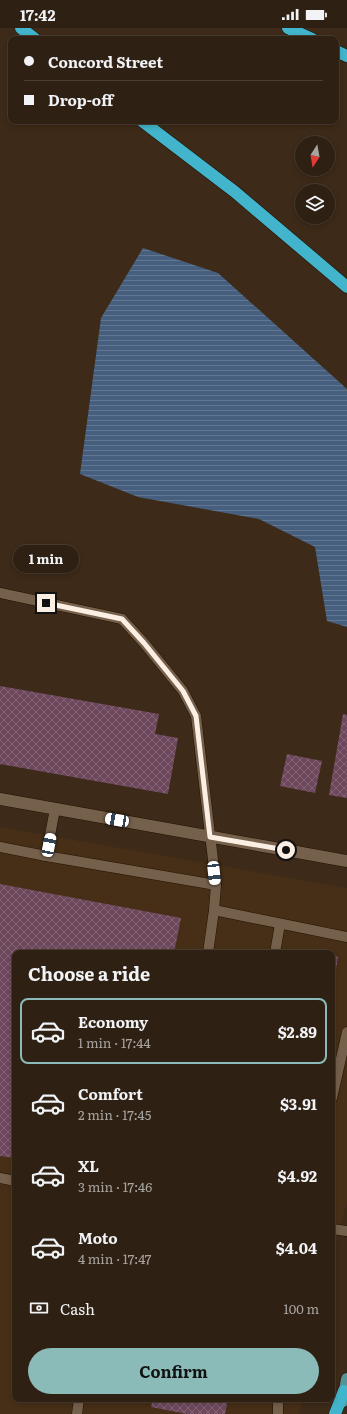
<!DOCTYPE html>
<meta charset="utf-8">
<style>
body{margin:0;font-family:Literata,serif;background:#3a2d20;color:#f1f3f6;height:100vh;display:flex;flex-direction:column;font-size:15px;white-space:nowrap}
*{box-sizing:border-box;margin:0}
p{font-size:13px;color:#a7a39f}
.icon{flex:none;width:22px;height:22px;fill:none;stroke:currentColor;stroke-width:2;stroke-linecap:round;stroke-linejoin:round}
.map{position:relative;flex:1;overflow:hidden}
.sheet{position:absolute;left:12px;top:922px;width:323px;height:452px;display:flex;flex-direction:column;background:#2e2012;border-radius:8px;box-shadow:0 2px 6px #0003,0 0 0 1px #493e32}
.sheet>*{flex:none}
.banner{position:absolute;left:8px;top:8px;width:331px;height:88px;border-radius:8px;box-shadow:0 2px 6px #0003,0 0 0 1px #493e32;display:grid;align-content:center;height:88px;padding:0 16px;background:#2e2012}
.needle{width:26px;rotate:191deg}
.fabs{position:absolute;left:295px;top:108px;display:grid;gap:8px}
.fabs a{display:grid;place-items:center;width:40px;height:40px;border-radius:50%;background:#2e2012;box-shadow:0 2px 6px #0003,0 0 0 1px #493e32;font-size:20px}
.end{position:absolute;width:18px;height:18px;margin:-9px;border:5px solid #fbefe4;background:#111;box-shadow:0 0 0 2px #111}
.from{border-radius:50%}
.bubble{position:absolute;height:28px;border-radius:14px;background:#2e2012;box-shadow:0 2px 6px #0003,0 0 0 1px #493e32;font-size:13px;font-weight:700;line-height:28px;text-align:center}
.car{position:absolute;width:12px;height:24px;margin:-12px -6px;border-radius:5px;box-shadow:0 0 3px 1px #0007;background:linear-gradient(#fff 24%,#345 0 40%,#fff 0 76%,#345 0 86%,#fff 0)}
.banner b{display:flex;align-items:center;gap:14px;height:38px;font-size:15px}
.banner b+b{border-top:1px solid #493e32}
.banner i{width:10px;height:10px;background:#f1f3f6}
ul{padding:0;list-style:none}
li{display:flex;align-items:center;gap:12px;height:66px;margin:0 8px 6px;padding:0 8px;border:2px solid transparent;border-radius:8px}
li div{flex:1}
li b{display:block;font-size:15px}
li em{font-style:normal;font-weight:700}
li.on{border-color:#8bbbb9}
li>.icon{width:36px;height:36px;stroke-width:1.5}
h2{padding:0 16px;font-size:18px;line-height:48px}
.pay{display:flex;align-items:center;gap:10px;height:44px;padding:0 16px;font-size:15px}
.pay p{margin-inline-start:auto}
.primary-button{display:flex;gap:8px;margin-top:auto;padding:8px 16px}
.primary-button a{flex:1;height:46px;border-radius:24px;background:#8bbbb9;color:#111;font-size:16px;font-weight:700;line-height:46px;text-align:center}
.status{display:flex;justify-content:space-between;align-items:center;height:28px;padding:0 20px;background:#2e2012;direction:ltr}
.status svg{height:11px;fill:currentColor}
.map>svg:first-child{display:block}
.built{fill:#472f17}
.water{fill:url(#water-rules)}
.building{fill:url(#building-cross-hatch)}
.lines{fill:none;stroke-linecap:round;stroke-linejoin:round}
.lane-casing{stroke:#231202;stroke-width:11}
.street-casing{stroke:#231202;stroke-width:13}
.primary-casing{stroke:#231202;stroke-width:13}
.highway-casing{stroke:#231202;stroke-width:13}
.lane{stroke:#75604c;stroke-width:10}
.street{stroke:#75604c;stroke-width:12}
.primary{stroke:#569399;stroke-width:12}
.highway{stroke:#42b5cc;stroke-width:12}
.route{stroke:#fbefe4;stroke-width:5}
</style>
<div class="status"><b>17:42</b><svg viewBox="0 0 49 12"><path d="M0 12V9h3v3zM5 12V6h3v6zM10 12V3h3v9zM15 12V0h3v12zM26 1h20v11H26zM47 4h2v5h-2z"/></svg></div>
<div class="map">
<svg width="347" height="1386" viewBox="0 0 347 1386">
<defs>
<pattern id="water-rules" width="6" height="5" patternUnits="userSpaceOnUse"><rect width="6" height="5" fill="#465f7e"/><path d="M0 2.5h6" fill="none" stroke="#627690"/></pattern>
<pattern id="building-cross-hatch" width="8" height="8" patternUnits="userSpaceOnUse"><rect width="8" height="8" fill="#6d485d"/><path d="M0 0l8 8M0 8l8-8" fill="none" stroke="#836374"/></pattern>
</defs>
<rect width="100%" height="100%" fill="#3d2a18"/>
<polygon class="built" points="0,799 347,860 347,1174 332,1231 332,925 15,925 15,1371 302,1371 299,1386 0,1386"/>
<polygon class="water" points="143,220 218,245 347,361 347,599 327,593 315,519 259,491 138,469 80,446 101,290"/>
<g class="building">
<polygon points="0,658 159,686 155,706 178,710 168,766 0,736"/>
<polygon points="343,686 347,687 347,770 329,767"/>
<polygon points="287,726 322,733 315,765 280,758"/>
<polygon points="0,856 181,890 174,925 15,925 15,1130 0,1128"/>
<polygon points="299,921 317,924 316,925 299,925"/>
<polygon points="332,927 338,929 333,958 332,958"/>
<polygon points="153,1371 228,1371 225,1386 187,1386 151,1379"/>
</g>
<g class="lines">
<g class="lane-casing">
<g id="lane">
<polyline points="0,565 122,591 144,615 183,663 196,688 216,857 214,882 208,925"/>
<polyline points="0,819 46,828 216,857"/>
<polyline points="46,828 55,781"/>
<polyline points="214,882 347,909"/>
<polyline points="275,925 280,896"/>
<polyline points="332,1070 347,1004"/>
<polyline points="0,1150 15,1153"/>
<polyline points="332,1201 347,1203"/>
<polyline points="77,1386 79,1371"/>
<polyline points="278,1386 278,1371"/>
</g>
</g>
<g class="street-casing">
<polyline id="street" points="0,771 347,833"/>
</g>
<g class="primary-casing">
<polyline id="primary" points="343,1373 347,1351"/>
</g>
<g class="highway-casing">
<g id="highway">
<polyline points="21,0 35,11"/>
<polyline points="288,0 312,11"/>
<polyline points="336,23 347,28"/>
<polyline points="142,93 235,164 347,259"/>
<polyline points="335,1386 344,1363"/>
</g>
</g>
<use href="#lane" class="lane"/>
<use href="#street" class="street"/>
<use href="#primary" class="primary"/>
<use href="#highway" class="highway"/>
</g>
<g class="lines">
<polyline class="route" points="46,575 122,591 144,615 183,663 196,688 210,809 286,822"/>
</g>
</svg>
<div class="fabs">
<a><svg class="needle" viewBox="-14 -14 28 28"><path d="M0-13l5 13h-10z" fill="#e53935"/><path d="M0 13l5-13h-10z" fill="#a7a39f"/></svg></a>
<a><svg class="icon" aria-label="layers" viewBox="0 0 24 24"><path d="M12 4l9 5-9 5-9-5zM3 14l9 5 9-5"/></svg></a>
</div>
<i class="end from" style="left:286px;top:822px"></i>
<i class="end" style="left:46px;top:575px"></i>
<div class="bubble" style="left:13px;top:517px;width:66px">1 min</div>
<i class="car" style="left:117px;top:792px;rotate:280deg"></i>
<i class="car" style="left:49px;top:817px;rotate:11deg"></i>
<i class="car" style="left:214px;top:845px;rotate:174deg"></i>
<div class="banner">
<b><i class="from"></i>Concord Street</b>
<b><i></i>Drop-off</b>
</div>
<section class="sheet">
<h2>Choose a ride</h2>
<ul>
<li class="on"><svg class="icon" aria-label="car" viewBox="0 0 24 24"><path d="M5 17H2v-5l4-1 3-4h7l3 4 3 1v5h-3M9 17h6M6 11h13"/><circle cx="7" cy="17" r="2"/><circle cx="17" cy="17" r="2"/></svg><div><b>Economy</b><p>1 min · 17:44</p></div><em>$2.89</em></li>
<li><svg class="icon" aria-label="car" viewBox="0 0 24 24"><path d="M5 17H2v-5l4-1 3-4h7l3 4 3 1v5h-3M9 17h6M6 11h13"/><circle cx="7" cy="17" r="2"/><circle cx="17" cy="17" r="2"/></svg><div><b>Comfort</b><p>2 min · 17:45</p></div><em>$3.91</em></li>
<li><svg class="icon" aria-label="car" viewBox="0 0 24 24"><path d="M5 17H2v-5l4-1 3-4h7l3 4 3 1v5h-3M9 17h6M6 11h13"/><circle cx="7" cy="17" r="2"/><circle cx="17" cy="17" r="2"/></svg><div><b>XL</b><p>3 min · 17:46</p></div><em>$4.92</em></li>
<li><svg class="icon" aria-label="car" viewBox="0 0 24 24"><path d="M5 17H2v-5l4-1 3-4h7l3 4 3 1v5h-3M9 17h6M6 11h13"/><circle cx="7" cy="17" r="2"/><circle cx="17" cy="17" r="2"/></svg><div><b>Moto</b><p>4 min · 17:47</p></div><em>$4.04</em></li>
</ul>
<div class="pay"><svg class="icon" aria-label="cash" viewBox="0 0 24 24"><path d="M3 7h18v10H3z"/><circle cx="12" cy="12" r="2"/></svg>Cash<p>100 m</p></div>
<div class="primary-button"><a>Confirm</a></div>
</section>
</div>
